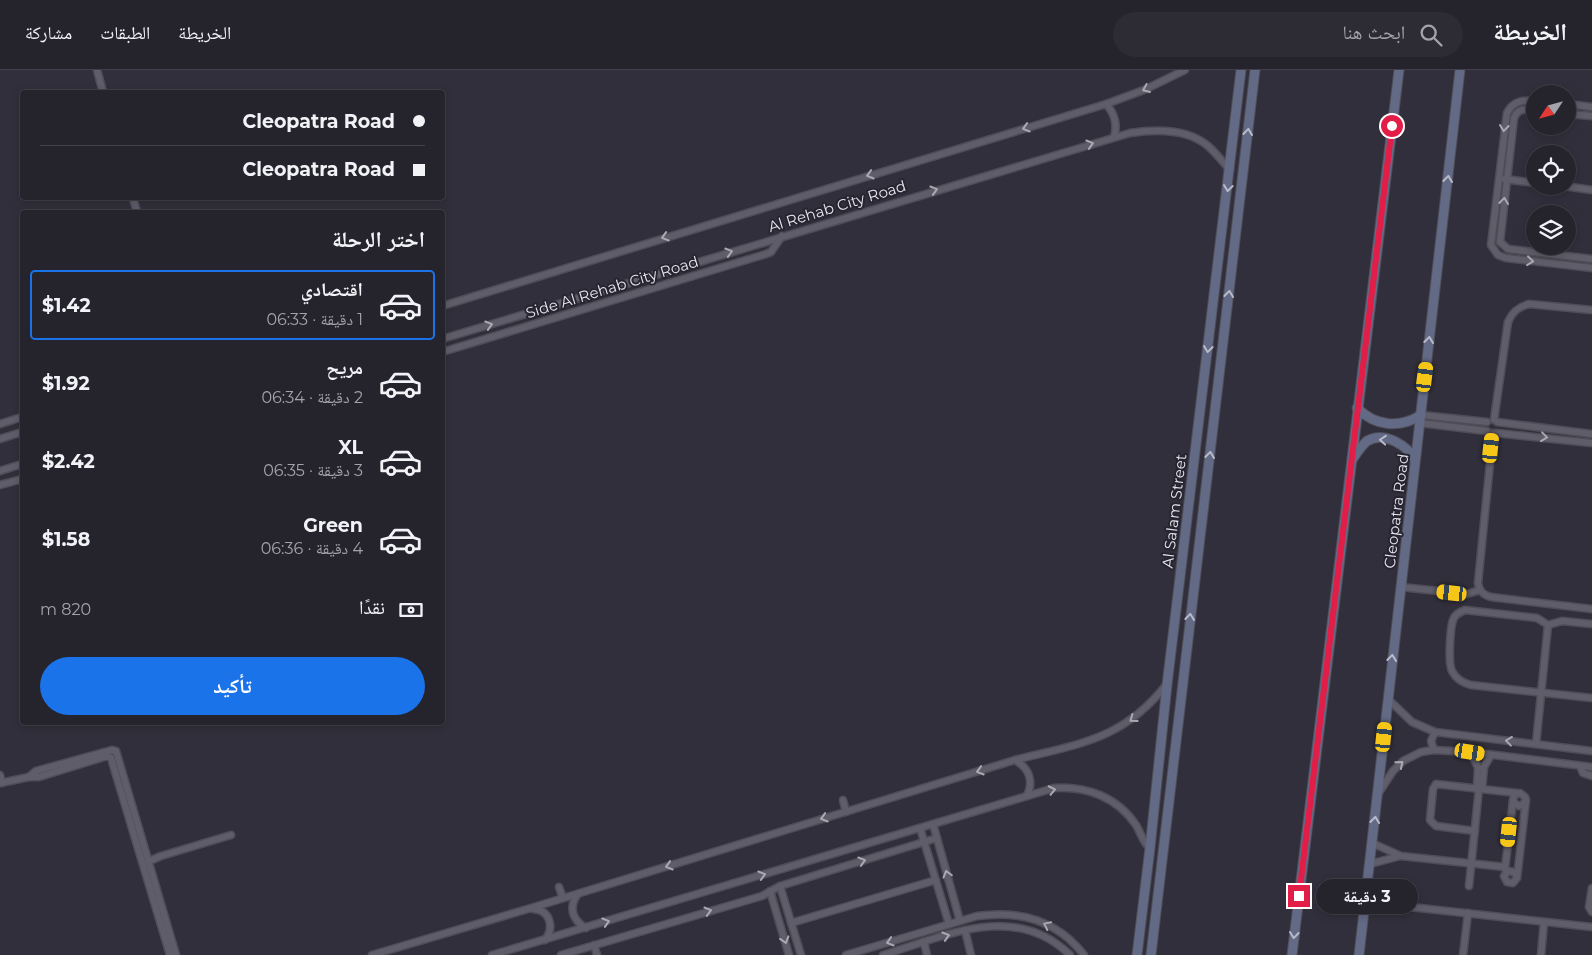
<!DOCTYPE html>
<html lang="ar">
<meta charset="utf-8">
<style>
body{margin:0;font-family:Montserrat,"Noto Naskh Arabic",sans-serif;background:#2d2b34;color:#f1f3f6;direction:rtl;height:100vh;display:flex;flex-direction:column;font-size:19px;white-space:nowrap}
*{box-sizing:border-box;margin:0}
p{font-size:16px;color:#a3a4a9}
.icon{flex:none;width:28px;height:28px;fill:none;stroke:currentColor;stroke-width:2;stroke-linecap:round;stroke-linejoin:round}
.map{position:relative;flex:1;overflow:hidden;direction:ltr}
.panel{position:absolute;left:20px;top:140px;width:425px;height:515px;display:flex;flex-direction:column;background:#25232c;border-radius:5px;box-shadow:0 2px 8px #0003,0 0 0 1px #424048;direction:rtl}
.panel>*{flex:none}
.hud{position:absolute;left:20px;top:20px;width:425px;height:110px;border-radius:5px;box-shadow:0 2px 8px #0003,0 0 0 1px #424048;direction:rtl;display:grid;align-content:center;height:110px;padding:0 20px;background:#25232c}
.needle{width:32px;rotate:234deg}
.tools{position:absolute;left:1526px;top:15px;display:grid;gap:10px}
.tools a{display:grid;place-items:center;width:50px;height:50px;border-radius:50%;background:#25232c;box-shadow:0 2px 8px #0003,0 0 0 1px #424048;font-size:25px}
.end{position:absolute;width:22px;height:22px;margin:-11px;border:6px solid #e11d48;background:#fff;box-shadow:0 0 0 2px #fff}
.from{border-radius:50%}
.bubble{position:absolute;height:35px;border-radius:18px;background:#25232c;box-shadow:0 2px 8px #0003,0 0 0 1px #424048;font-size:16px;font-weight:700;line-height:35px;text-align:center;direction:rtl}
.car{position:absolute;width:15px;height:30px;margin:-15px -8px;border-radius:6px;box-shadow:0 0 4px 1px #0007;background:linear-gradient(#f5c518 24%,#345 0 40%,#f5c518 0 76%,#345 0 86%,#f5c518 0)}
.hud b{display:flex;align-items:center;gap:18px;height:48px;font-size:19px}
.hud b+b{border-top:1px solid #424048}
.hud i{width:12px;height:12px;background:#f1f3f6}
ul{padding:0;list-style:none}
li{display:flex;align-items:center;gap:15px;height:70px;margin:0 10px 8px;padding:0 10px;border:2px solid transparent;border-radius:5px}
li div{flex:1}
li b{display:block;font-size:19px}
li em{font-style:normal;font-weight:700}
li.selected{border-color:#1a73e8}
li>.icon{width:45px;height:45px;stroke-width:1.5}
h2{padding:0 20px;font-size:22px;line-height:60px}
.pay{display:flex;align-items:center;gap:12px;height:55px;padding:0 20px;font-size:19px}
.pay p{margin-inline-start:auto}
.primary-button{display:flex;gap:10px;margin-top:auto;padding:10px 20px}
.primary-button a{flex:1;height:58px;border-radius:30px;background:#1a73e8;color:#fff;font-size:20px;font-weight:700;line-height:58px;text-align:center}
header{display:flex;align-items:center;gap:30px;box-sizing:border-box;height:70px;padding:0 25px;background:#25232c;border-bottom:1px solid #424048}
header strong{font-size:24px}
nav{display:flex;gap:28px;margin-inline-start:auto;font-size:18px}
.search{width:350px;height:45px;background:#2d2b34;display:flex;align-items:center;gap:12px;box-sizing:border-box;padding:0 18px;border-radius:28px;color:#a3a4a9;font-size:19px}
.map>svg:first-child{display:block}
.lines{fill:none;stroke-linecap:round;stroke-linejoin:round}
.minor-casing{stroke:#4f4d57;stroke-width:9}
.secondary-casing{stroke:#4f4d57;stroke-width:11}
.minor{stroke:#5f5d6a;stroke-width:6}
.secondary{stroke:#636a86;stroke-width:9}
.oneway{stroke:#aaa8b3}
.oneway2{stroke:#b9bbca}
.route{stroke:#e11d48;stroke-width:6}
.labels{text-anchor:middle;dominant-baseline:central;stroke-width:4;stroke-linejoin:round;paint-order:stroke}
.street-label{font-size:15px;fill:#e7e6ee;stroke:#272531}
</style>
<header>
<strong>الخريطة</strong>
<div class="search"><svg class="icon" aria-label="search" viewBox="0 0 24 24"><circle cx="10" cy="10" r="6"/><path d="M15 15l6 6"/></svg>ابحث هنا</div>
<nav><a>الخريطة</a><a>الطبقات</a><a>مشاركة</a></nav>
</header>
<div class="map">
<svg width="1592" height="885" viewBox="0 0 1592 885">
<rect width="100%" height="100%" fill="#312f3b"/>
<g class="lines">
<g class="minor-casing">
<g id="minor">
<polyline points="97,0 103,22"/>
<path d="M1535,31c-13,-1 -22,0 -28,12l-16,132 7,10 8,3 86,10"/>
<path d="M1106,34c9,10 12,20 8,33"/>
<polyline points="1568,34 1592,37"/>
<path d="M1535,40c-9,-1 -17,-2 -21,8l-14,124 8,7 84,10"/>
<polyline points="1568,44 1592,46"/>
<polyline points="1504,109 1535,113"/>
<polyline points="1564,116 1592,120"/>
<polyline points="133,128 137,142"/>
<polyline points="442,236 1106,34 1144,20 1185,0"/>
<path d="M442,269l688,-206c26,-4 57,-5 78,13 8,7 15,16 22,24"/>
<polyline points="442,282 766,184 771,182 782,166"/>
<polyline points="1421,345 1487,352"/>
<path d="M1494,350l14,-98c4,-10 10,-15 21,-18l63,6"/>
<polyline points="1497,352 1592,364"/>
<polyline points="1420,353 1487,361"/>
<polyline points="0,354 22,347"/>
<path d="M1493,363l-15,150c1,8 5,12 13,14l101,12"/>
<polyline points="1496,363 1592,373"/>
<polyline points="0,369 22,362"/>
<polyline points="0,401 22,394"/>
<polyline points="0,415 22,409"/>
<polyline points="1401,517 1467,524 1480,520"/>
<path d="M1592,554l-30,-3 -14,4 -11,-7 -72,-8c-5,2 -10,4 -12,10 -3,9 -5,43 -1,51 4,8 11,12 19,14l121,13"/>
<polyline points="1388,629 1412,652 1435,662 1592,681"/>
<polyline points="1536,674 1548,555"/>
<polyline points="1434,680 1431,671 1435,662"/>
<polyline points="1470,682 1478,697 1477,718"/>
<path d="M1015,690c14,8 19,21 12,36"/>
<polyline points="1580,696 1583,703 1592,706"/>
<polyline points="0,705 2,713"/>
<polyline points="29,707 36,701 112,680 116,681 176,885"/>
<polyline points="0,713 29,707 39,707 107,686 111,688 170,885"/>
<polyline points="1482,719 1484,697 1491,685"/>
<polyline points="1378,724 1393,701 1403,691 1421,682 1434,680 1470,682 1592,697"/>
<polyline points="843,730 846,742"/>
<polyline points="933,754 960,851"/>
<polyline points="920,758 949,854"/>
<polyline points="1475,761 1436,756 1430,750 1433,719 1436,714 1517,723"/>
<polyline points="1372,773 1401,786 1505,797"/>
<polyline points="147,792 161,786 231,765"/>
<polyline points="1370,794 1400,786"/>
<polyline points="1505,799 1513,730"/>
<polyline points="1517,808 1514,802 1508,801 1504,806 1507,812 1513,813 1517,808 1526,730 1525,727 1520,723 1514,725 1513,732 1519,736 1522,735 1526,730"/>
<polyline points="780,816 801,885"/>
<polyline points="1469,816 1479,718"/>
<polyline points="559,817 563,828"/>
<polyline points="1592,818 1589,837 1592,842"/>
<polyline points="770,821 789,885"/>
<path d="M578,824c-10,13 -6,26 8,34"/>
<polyline points="1365,832 1592,857"/>
<path d="M533,839c17,1 22,18 12,31"/>
<polyline points="791,853 936,810"/>
<polyline points="965,860 971,885"/>
<polyline points="924,872 927,885"/>
<polyline points="594,875 597,885"/>
<path d="M372,885l159,-47 484,-148c63,-16 108,-20 151,-75"/>
<path d="M492,885l562,-167c33,-2 63,9 82,37 5,8 7,18 14,23"/>
<polyline points="561,885 762,826 780,816 937,768"/>
<path d="M846,885l131,-39c43,-6 80,4 107,39"/>
<path d="M883,885c62,-19 132,-54 187,0"/>
<polyline points="1463,885 1468,843"/>
<polyline points="1541,885 1544,852"/>
</g>
</g>
<g class="secondary-casing">
<g id="secondary">
<path d="M1357,338c18,18 42,21 64,7"/>
<path d="M1352,390c4,-6 9,-14 15,-19 17,-10 41,4 48,20"/>
<polyline points="1137,885 1150,778 1167,615 1241,0"/>
<polyline points="1151,885 1255,0"/>
<polyline points="1292,885 1399,0"/>
<polyline points="1359,885 1460,0"/>
</g>
</g>
<use href="#minor" class="minor"/>
<use href="#secondary" class="secondary"/>
</g>
<defs><path id="oneway-chevron" d="M-2-3.5L2.5 0L-2 3.5" fill="none" stroke-width="1.6" stroke-linecap="round" stroke-linejoin="round" transform="scale(1.25)"/></defs>
<g class="oneway">
<use href="#oneway-chevron" transform="translate(1146 19) rotate(157)"/>
<use href="#oneway-chevron" transform="translate(1026 58) rotate(163)"/>
<use href="#oneway-chevron" transform="translate(1504 58) rotate(97)"/>
<use href="#oneway-chevron" transform="translate(1090 74) rotate(-17)"/>
<use href="#oneway-chevron" transform="translate(870 105) rotate(163)"/>
<use href="#oneway-chevron" transform="translate(934 120) rotate(-17)"/>
<use href="#oneway-chevron" transform="translate(1504 131) rotate(-83)"/>
<use href="#oneway-chevron" transform="translate(665 167) rotate(163)"/>
<use href="#oneway-chevron" transform="translate(729 182) rotate(-17)"/>
<use href="#oneway-chevron" transform="translate(1530 191) rotate(6)"/>
<use href="#oneway-chevron" transform="translate(489 255) rotate(-17)"/>
<use href="#oneway-chevron" transform="translate(1544 367) rotate(7)"/>
<use href="#oneway-chevron" transform="translate(1133 649) rotate(144)"/>
<use href="#oneway-chevron" transform="translate(1509 671) rotate(-173)"/>
<use href="#oneway-chevron" transform="translate(1400 694) rotate(-40)"/>
<use href="#oneway-chevron" transform="translate(980 701) rotate(163)"/>
<use href="#oneway-chevron" transform="translate(1052 720) rotate(-12)"/>
<use href="#oneway-chevron" transform="translate(824 748) rotate(163)"/>
<use href="#oneway-chevron" transform="translate(862 791) rotate(-17)"/>
<use href="#oneway-chevron" transform="translate(669 796) rotate(163)"/>
<use href="#oneway-chevron" transform="translate(947 804) rotate(-106)"/>
<use href="#oneway-chevron" transform="translate(762 805) rotate(-17)"/>
<use href="#oneway-chevron" transform="translate(708 841) rotate(-16)"/>
<use href="#oneway-chevron" transform="translate(606 852) rotate(-17)"/>
<use href="#oneway-chevron" transform="translate(1047 855) rotate(-154)"/>
<use href="#oneway-chevron" transform="translate(946 866) rotate(-17)"/>
<use href="#oneway-chevron" transform="translate(785 870) rotate(73)"/>
<use href="#oneway-chevron" transform="translate(890 872) rotate(163)"/>
</g>
<g class="oneway2">
<use href="#oneway-chevron" transform="translate(1248 62) rotate(-83)"/>
<use href="#oneway-chevron" transform="translate(1448 109) rotate(-83)"/>
<use href="#oneway-chevron" transform="translate(1228 118) rotate(97)"/>
<use href="#oneway-chevron" transform="translate(1229 224) rotate(-83)"/>
<use href="#oneway-chevron" transform="translate(1429 270) rotate(-83)"/>
<use href="#oneway-chevron" transform="translate(1208 279) rotate(97)"/>
<use href="#oneway-chevron" transform="translate(1383 370) rotate(-175)"/>
<use href="#oneway-chevron" transform="translate(1210 385) rotate(-83)"/>
<use href="#oneway-chevron" transform="translate(1190 547) rotate(-83)"/>
<use href="#oneway-chevron" transform="translate(1392 588) rotate(-83)"/>
<use href="#oneway-chevron" transform="translate(1375 750) rotate(-84)"/>
<use href="#oneway-chevron" transform="translate(1294 865) rotate(97)"/>
</g>
<g class="lines">
<polyline class="route" points="1299,826 1392,56"/>
</g>
<g class="labels">
<g class="street-label">
<text transform="translate(837 136) rotate(-17)">Al Rehab City Road</text>
<text transform="translate(612 217) rotate(-17)">Side Al Rehab City Road</text>
<text transform="translate(1174 441) rotate(-83)">Al Salam Street</text>
<text transform="translate(1396 441) rotate(-83)">Cleopatra Road</text>
</g>
</g>
</svg>
<div class="tools">
<a><svg class="needle" viewBox="-14 -14 28 28"><path d="M0-13l5 13h-10z" fill="#e53935"/><path d="M0 13l5-13h-10z" fill="#a3a4a9"/></svg></a>
<a><svg class="icon" aria-label="locate" viewBox="0 0 24 24"><circle cx="12" cy="12" r="6"/><path d="M12 2v4M12 18v4M2 12h4M18 12h4"/></svg></a>
<a><svg class="icon" aria-label="layers" viewBox="0 0 24 24"><path d="M12 4l9 5-9 5-9-5zM3 14l9 5 9-5"/></svg></a>
</div>
<i class="end from" style="left:1392px;top:56px"></i>
<i class="end" style="left:1299px;top:826px"></i>
<div class="bubble" style="left:1316px;top:809px;width:102px">3 دقيقة</div>
<i class="car" style="left:1425px;top:307px;rotate:7deg"></i>
<i class="car" style="left:1491px;top:378px;rotate:6deg"></i>
<i class="car" style="left:1452px;top:523px;rotate:276deg"></i>
<i class="car" style="left:1384px;top:667px;rotate:6deg"></i>
<i class="car" style="left:1470px;top:682px;rotate:99deg"></i>
<i class="car" style="left:1509px;top:762px;rotate:186deg"></i>
<div class="hud">
<b><i class="from"></i>Cleopatra Road</b>
<b><i></i>Cleopatra Road</b>
</div>
<section class="panel">
<h2>اختر الرحلة</h2>
<ul>
<li class="selected"><svg class="icon" aria-label="car" viewBox="0 0 24 24"><path d="M5 17H2v-5l4-1 3-4h7l3 4 3 1v5h-3M9 17h6M6 11h13"/><circle cx="7" cy="17" r="2"/><circle cx="17" cy="17" r="2"/></svg><div><b>اقتصادي</b><p>1 دقيقة · 06:33</p></div><em>$1.42</em></li>
<li><svg class="icon" aria-label="car" viewBox="0 0 24 24"><path d="M5 17H2v-5l4-1 3-4h7l3 4 3 1v5h-3M9 17h6M6 11h13"/><circle cx="7" cy="17" r="2"/><circle cx="17" cy="17" r="2"/></svg><div><b>مريح</b><p>2 دقيقة · 06:34</p></div><em>$1.92</em></li>
<li><svg class="icon" aria-label="car" viewBox="0 0 24 24"><path d="M5 17H2v-5l4-1 3-4h7l3 4 3 1v5h-3M9 17h6M6 11h13"/><circle cx="7" cy="17" r="2"/><circle cx="17" cy="17" r="2"/></svg><div><b>XL</b><p>3 دقيقة · 06:35</p></div><em>$2.42</em></li>
<li><svg class="icon" aria-label="car" viewBox="0 0 24 24"><path d="M5 17H2v-5l4-1 3-4h7l3 4 3 1v5h-3M9 17h6M6 11h13"/><circle cx="7" cy="17" r="2"/><circle cx="17" cy="17" r="2"/></svg><div><b>Green</b><p>4 دقيقة · 06:36</p></div><em>$1.58</em></li>
</ul>
<div class="pay"><svg class="icon" aria-label="cash" viewBox="0 0 24 24"><path d="M3 7h18v10H3z"/><circle cx="12" cy="12" r="2"/></svg>نقدًا<p>820 m</p></div>
<div class="primary-button"><a>تأكيد</a></div>
</section>
</div>
